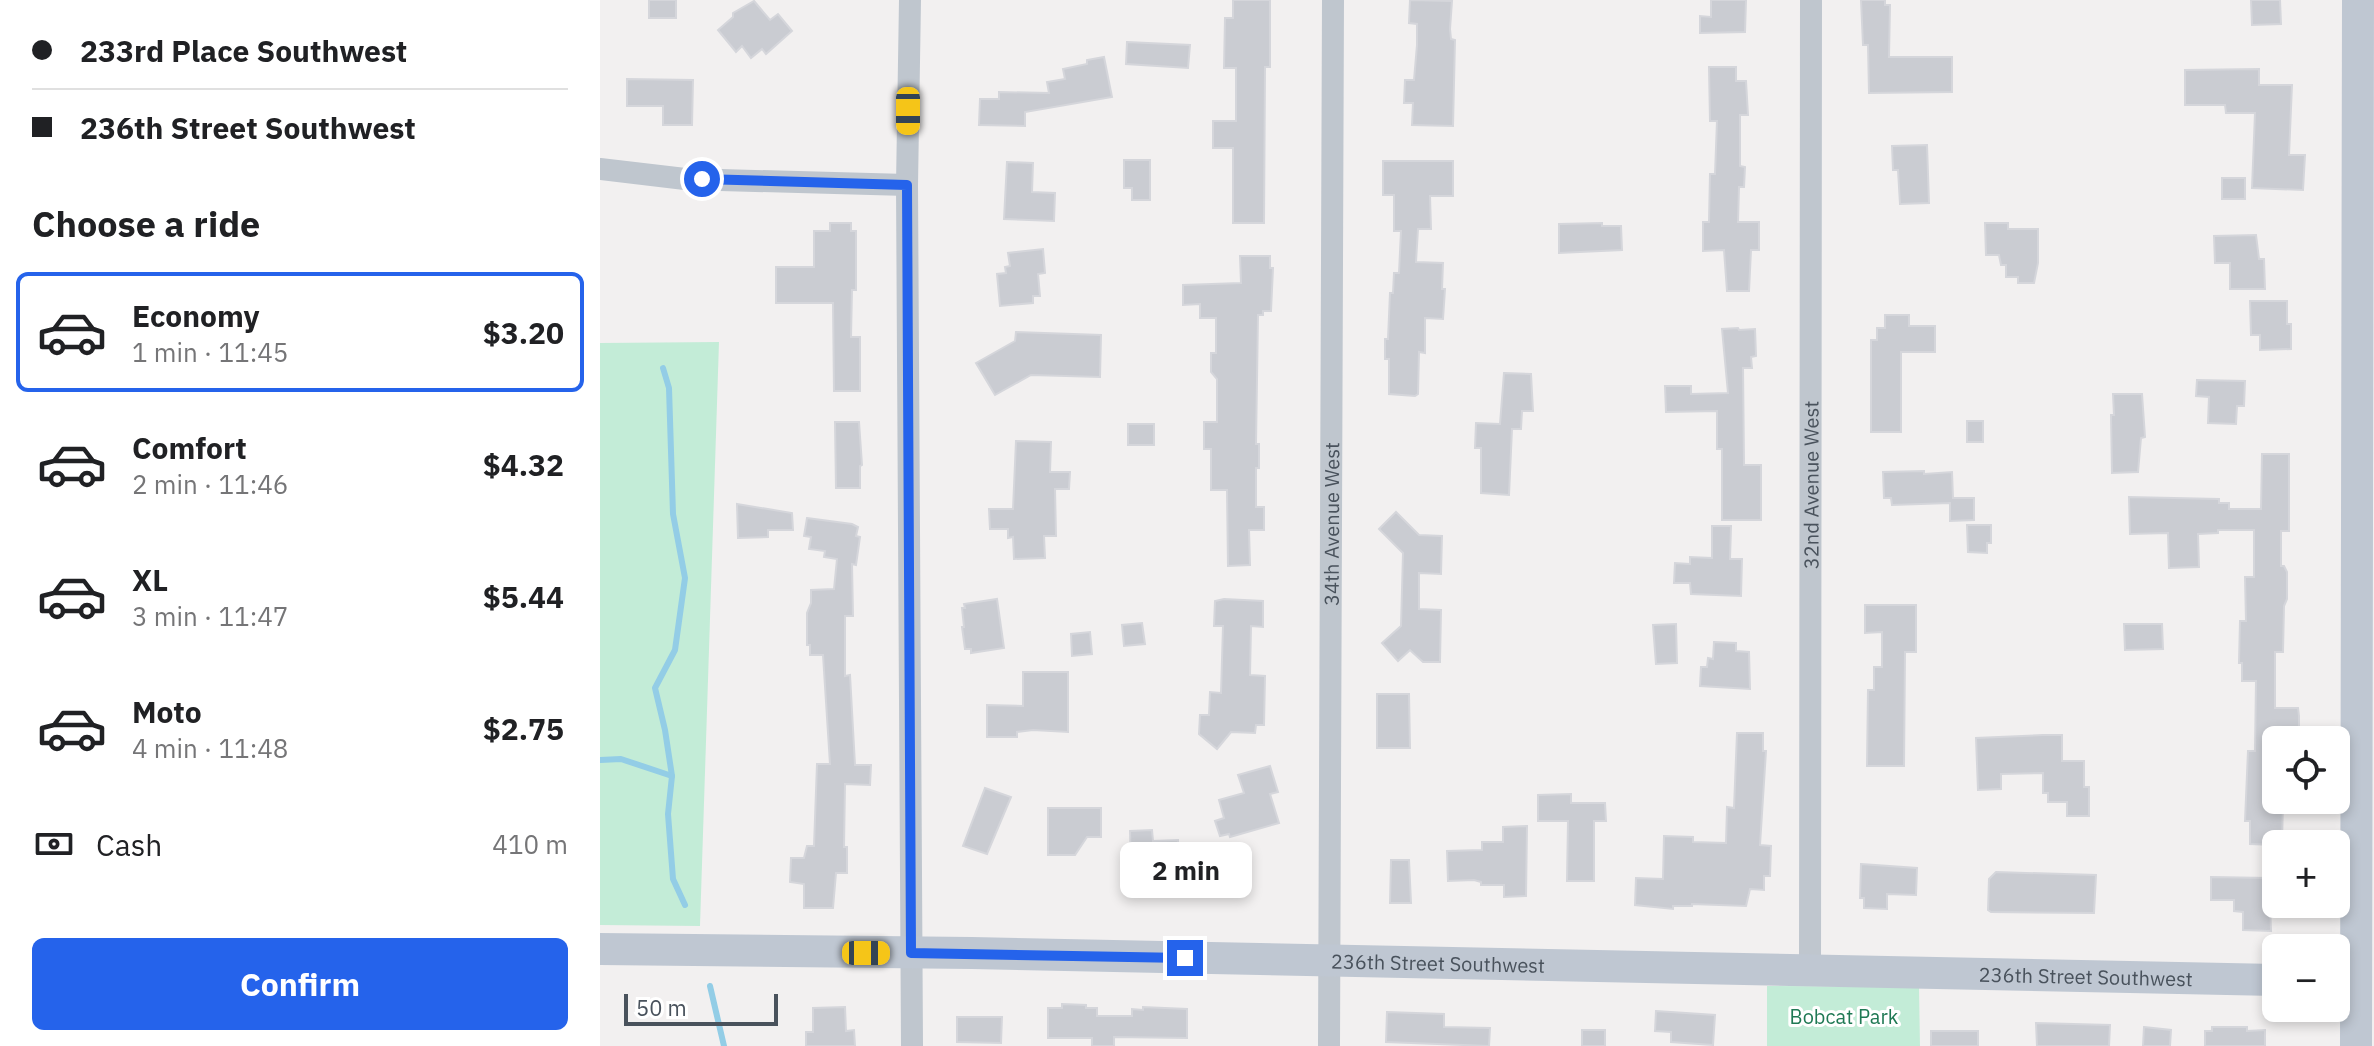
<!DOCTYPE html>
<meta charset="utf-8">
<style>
body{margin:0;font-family:"IBM Plex Sans",sans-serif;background:#f2f2f2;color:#202124;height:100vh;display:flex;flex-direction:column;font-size:30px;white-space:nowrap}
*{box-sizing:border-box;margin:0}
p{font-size:26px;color:#757577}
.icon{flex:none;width:44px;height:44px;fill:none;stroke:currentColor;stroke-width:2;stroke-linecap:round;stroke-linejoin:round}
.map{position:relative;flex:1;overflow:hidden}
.sheet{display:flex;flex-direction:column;background:#fff;width:600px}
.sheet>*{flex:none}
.banner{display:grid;align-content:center;height:176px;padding:0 32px;background:#fff}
.controls{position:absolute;left:1662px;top:726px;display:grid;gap:16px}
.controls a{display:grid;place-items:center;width:88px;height:88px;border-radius:12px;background:#fff;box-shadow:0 4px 12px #0003;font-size:40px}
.scale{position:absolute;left:24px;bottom:20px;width:154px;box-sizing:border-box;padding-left:8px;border:4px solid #49525c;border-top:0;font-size:22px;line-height:28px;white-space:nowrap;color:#49525c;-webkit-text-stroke:6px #fff;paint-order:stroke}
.end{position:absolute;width:36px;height:36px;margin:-18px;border:10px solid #2563eb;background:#fff;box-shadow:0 0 0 4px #fff}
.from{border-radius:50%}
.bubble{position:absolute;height:56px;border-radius:12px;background:#fff;box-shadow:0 4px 12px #0003;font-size:26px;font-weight:800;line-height:56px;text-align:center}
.car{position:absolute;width:24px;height:48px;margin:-24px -12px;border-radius:10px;box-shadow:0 0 6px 2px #0007;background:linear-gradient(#f5c518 24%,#345 0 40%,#f5c518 0 76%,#345 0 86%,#f5c518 0)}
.banner b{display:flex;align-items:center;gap:28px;height:76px;font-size:30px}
.banner b+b{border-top:2px solid #e0e0e0}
.banner i{width:20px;height:20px;background:#202124}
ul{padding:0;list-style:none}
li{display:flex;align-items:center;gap:24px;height:120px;margin:0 16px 12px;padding:0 16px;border:4px solid transparent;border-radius:12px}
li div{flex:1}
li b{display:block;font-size:30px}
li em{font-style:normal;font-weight:800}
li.selected{border-color:#2563eb}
li>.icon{width:72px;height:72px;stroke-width:1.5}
h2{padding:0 32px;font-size:36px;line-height:96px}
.pay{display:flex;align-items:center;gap:20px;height:88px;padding:0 32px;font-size:30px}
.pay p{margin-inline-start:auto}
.primary-button{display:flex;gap:16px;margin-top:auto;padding:16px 32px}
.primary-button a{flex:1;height:92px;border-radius:12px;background:#2563eb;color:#fff;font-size:32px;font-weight:800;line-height:92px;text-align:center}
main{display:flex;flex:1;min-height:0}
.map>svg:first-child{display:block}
.park{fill:#c3ecd7}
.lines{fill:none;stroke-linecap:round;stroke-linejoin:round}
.stream{stroke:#93cde6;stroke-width:6}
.building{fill:#caccd2;stroke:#d5d6db;stroke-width:2}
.street{stroke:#bfc6ce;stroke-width:22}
.secondary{stroke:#bfc7d2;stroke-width:32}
.route{stroke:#2563eb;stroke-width:10}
.labels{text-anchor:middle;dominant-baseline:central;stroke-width:6;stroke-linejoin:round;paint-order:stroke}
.street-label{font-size:20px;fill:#49525c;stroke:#fff}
.park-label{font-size:20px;fill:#1f7954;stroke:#fff}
</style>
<main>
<section class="sheet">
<div class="banner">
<b><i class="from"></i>233rd Place Southwest</b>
<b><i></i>236th Street Southwest</b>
</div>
<h2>Choose a ride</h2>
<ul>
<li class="selected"><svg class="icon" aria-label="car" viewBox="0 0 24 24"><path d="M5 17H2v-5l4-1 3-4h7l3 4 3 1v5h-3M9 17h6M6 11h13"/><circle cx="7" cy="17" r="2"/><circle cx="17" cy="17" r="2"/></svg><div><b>Economy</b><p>1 min · 11:45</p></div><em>$3.20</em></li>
<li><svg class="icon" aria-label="car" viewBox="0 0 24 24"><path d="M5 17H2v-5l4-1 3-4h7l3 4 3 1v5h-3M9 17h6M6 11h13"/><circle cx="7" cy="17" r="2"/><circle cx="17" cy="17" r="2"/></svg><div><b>Comfort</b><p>2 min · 11:46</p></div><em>$4.32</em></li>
<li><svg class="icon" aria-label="car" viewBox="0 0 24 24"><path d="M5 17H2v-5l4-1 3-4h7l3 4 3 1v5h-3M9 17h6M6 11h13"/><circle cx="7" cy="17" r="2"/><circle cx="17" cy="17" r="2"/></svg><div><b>XL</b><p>3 min · 11:47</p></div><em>$5.44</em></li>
<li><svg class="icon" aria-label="car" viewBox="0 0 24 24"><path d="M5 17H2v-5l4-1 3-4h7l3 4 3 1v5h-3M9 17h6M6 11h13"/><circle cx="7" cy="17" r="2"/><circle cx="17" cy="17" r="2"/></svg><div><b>Moto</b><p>4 min · 11:48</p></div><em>$2.75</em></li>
</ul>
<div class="pay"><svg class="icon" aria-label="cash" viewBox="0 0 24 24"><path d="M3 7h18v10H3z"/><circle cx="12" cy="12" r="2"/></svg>Cash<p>410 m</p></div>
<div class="primary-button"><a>Confirm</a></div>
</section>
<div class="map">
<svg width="1774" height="1046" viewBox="0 0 1774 1046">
<rect width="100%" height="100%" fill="#f2f0f0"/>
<g class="park">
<polygon points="119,342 100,926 0,925 0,343"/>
<polygon points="1167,986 1319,987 1320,1046 1167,1046"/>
</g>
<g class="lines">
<g class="stream">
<polyline points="63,368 69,388 73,514 85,578 75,650 55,688 65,730 72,776 68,814 73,879 85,905"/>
<polyline points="0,760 21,759 72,776"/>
<polyline points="110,986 124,1046"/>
</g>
</g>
<g class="building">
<rect x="49" y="0" width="27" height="18"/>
<polygon points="633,0 670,0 670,67 665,67 664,223 633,223 633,148 613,148 613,121 636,121 636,68 624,68 625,18 633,18"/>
<polygon points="810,0 852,1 850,29 851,39 855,40 853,126 812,125 813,103 804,103 805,80 814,80 817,45 817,24 809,23"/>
<polygon points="1111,0 1146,0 1145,32 1100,33 1100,16 1111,17"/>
<polygon points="1261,0 1285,0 1285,5 1290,5 1289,57 1352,57 1352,92 1269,93 1268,45 1263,45"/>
<polygon points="1651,0 1680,0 1681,24 1652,25"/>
<polygon points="154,1 170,20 178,14 192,31 166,54 162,49 151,58 142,46 136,52 118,30 133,17 133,13"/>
<polygon points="527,42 590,45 588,68 526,64"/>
<polygon points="504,57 512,97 425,112 425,126 379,125 380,99 399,99 399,92 449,93 447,82 465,79 463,69 487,64 487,60"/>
<polygon points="1109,67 1136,67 1136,81 1146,81 1148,115 1140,115 1140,166 1145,167 1144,187 1139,187 1138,222 1159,222 1159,250 1151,250 1149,291 1127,291 1124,250 1103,251 1103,222 1109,222 1110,174 1115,174 1117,121 1110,121"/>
<polygon points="1659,69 1659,85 1692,85 1689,155 1705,155 1703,190 1652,188 1655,113 1626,113 1625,105 1585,105 1585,70"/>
<polygon points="27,79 93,80 92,125 63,125 63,106 27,106"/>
<polygon points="1327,145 1329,203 1300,204 1298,170 1293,170 1292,146"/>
<polygon points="524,160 550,160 550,200 532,200 532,188 524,188"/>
<polygon points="783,161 853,161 853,196 830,196 831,229 818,229 816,262 843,263 842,289 845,289 843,319 825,318 825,353 819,352 818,394 815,396 789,394 789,359 785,359 785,339 788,339 790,293 793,293 794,273 799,273 801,231 794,231 794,195 783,195"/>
<polygon points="407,162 433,163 432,192 455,193 454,221 404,219"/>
<rect x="1622" y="178" width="23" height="21"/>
<polygon points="230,223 251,223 251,231 256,231 256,290 252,290 251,337 260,337 260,391 234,391 233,303 176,303 176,267 214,267 214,231 230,231"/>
<polygon points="1002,223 1002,226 1021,226 1022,250 959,253 959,224"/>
<polygon points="1385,223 1408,223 1408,229 1438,229 1438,263 1434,283 1418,283 1418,277 1406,277 1406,265 1401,265 1399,255 1386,255"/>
<polygon points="1656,235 1659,259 1664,259 1665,289 1630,289 1630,263 1615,263 1614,236"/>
<polygon points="443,249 445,273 438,274 440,296 433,296 433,303 400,306 397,274 406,273 405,267 410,266 408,253"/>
<polygon points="640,256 670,256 670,268 673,268 671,311 663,311 663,315 658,315 656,444 659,444 659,468 656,468 656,507 664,507 664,530 649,530 650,565 628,566 627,490 611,490 611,449 604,449 604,422 617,422 617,379 611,372 611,353 616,353 616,318 600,318 600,304 583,305 583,285 641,283"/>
<polygon points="1650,301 1687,301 1687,324 1691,324 1691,349 1660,350 1660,335 1651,335"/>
<polygon points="1285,315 1309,315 1309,326 1335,326 1335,352 1301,352 1301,432 1271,432 1271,340 1277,340 1277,328 1285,328"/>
<polygon points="1138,328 1139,330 1155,329 1156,356 1151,357 1152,368 1143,368 1144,465 1161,465 1161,520 1122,520 1122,449 1117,449 1117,411 1066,412 1065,386 1091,386 1091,394 1128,393 1122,329"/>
<polygon points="416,332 501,335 500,377 431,375 395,395 376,363 415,341"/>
<polygon points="904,373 931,374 933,411 922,411 921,429 912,429 909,495 881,493 881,448 875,448 876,423 900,424"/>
<polygon points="1597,380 1645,381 1644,406 1637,406 1636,424 1608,423 1609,397 1596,396"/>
<polygon points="1513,394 1542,394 1545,437 1541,438 1538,472 1512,473 1511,415 1514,415"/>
<rect x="1367" y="421" width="16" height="21"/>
<polygon points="235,422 259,422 262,465 260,466 260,488 236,488"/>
<rect x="528" y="424" width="26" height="21"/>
<polygon points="416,441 451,442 450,472 470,472 469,489 455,489 456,536 444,536 445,558 414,559 413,537 408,538 408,529 390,529 389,509 413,509"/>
<polygon points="1662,454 1689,454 1689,531 1681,531 1681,566 1684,566 1687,572 1687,599 1684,606 1683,652 1675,652 1675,708 1698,708 1699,716 1699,738 1696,740 1676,740 1676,800 1683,800 1682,844 1676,845 1650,844 1650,821 1645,821 1648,751 1655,751 1656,681 1642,681 1642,663 1639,663 1640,621 1646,621 1645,577 1654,577 1654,530 1618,530 1618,533 1598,534 1599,567 1569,568 1568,533 1530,534 1529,497 1619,499 1619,503 1629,503 1629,509 1661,509"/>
<polygon points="1324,471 1324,474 1352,472 1353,498 1374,498 1374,520 1350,521 1350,503 1292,505 1291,498 1284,498 1283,472"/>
<polygon points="137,504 192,513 193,530 168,530 168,537 138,538"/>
<polygon points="796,512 819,535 842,536 841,574 819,573 819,609 841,610 840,662 823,662 810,650 798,661 782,643 801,626 803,553 779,529"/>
<polygon points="207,518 252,524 258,527 256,536 260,537 256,565 252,564 253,616 245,616 245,676 250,675 255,765 271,765 270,785 245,784 244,847 247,847 247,873 236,873 233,908 204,908 204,884 190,882 191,858 204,858 207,846 214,846 217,764 230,764 223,655 210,655 210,645 207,645 207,613 211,603 211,590 234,589 237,559 224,557 225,551 209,549 211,537 204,536"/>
<polygon points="1367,525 1391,525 1391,543 1387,543 1387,553 1368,552"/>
<polygon points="1112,526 1131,526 1130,559 1142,559 1141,596 1091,594 1090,583 1074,583 1075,563 1090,564 1090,557 1112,558"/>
<polygon points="397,599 404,648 371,653 371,649 365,649 362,627 364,627 362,608 365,608 364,604"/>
<polygon points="624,599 663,601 663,627 651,626 650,675 665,676 664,725 656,725 655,733 631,732 617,749 599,734 600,715 609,715 610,692 621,693 623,626 614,626 615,601"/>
<polygon points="1265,605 1316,605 1316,652 1305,652 1304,766 1267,766 1268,690 1274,690 1274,667 1282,667 1282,632 1265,633"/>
<polygon points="542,623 545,644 524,646 522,625"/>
<polygon points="1076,624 1077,663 1056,664 1053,625"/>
<polygon points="1524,624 1562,624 1563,649 1525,650"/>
<polygon points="490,632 492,654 472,656 471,634"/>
<polygon points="1114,642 1136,643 1136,651 1149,652 1150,689 1100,686 1101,667 1107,667 1108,658 1113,659"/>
<polygon points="423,672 468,672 468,732 433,730 417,732 417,737 387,737 387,705 423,706"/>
<polygon points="777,694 809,694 810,748 777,748"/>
<polygon points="1137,733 1163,733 1163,751 1166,751 1160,845 1171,846 1170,876 1164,876 1164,890 1150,889 1146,906 1092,904 1092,906 1073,906 1073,909 1035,905 1036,878 1063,879 1064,836 1093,837 1093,842 1126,843 1127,807 1134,808"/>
<polygon points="1443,735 1462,735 1462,761 1484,761 1484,787 1489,787 1489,816 1467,816 1467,802 1448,802 1448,793 1443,793 1443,773 1401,774 1401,789 1378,790 1376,738"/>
<polygon points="670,766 678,792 670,794 679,823 630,837 629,834 620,836 615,821 624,818 619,800 644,793 638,775"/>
<polygon points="385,788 411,797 387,854 363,846"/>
<polygon points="971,794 971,803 1005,803 1006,821 994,821 994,881 967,881 968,821 938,821 938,795"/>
<polygon points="448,808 501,808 501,837 487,837 475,855 448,855"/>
<polygon points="927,826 926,896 904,897 904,885 881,885 881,882 874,880 848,881 847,851 882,850 882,842 903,842 903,827"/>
<polygon points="552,830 553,841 578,840 578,867 575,867 575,870 552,871 552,867 531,867 530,831"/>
<polygon points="791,860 809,860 811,903 790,903"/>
<polygon points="1261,864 1317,868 1316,895 1287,894 1287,909 1264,908 1264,898 1260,898"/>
<polygon points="1396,872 1496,875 1494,913 1391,912 1388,910 1389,879"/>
<polygon points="1611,877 1669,878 1671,931 1643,930 1643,912 1634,911 1634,900 1611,900"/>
<polygon points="462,1004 486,1005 486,1008 497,1008 497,1016 532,1016 532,1009 543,1010 543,1007 587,1009 587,1038 514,1037 514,1046 492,1046 492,1038 448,1038 448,1008 462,1008"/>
<polygon points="245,1007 246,1031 254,1030 255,1046 206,1046 206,1032 213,1032 213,1008"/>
<polygon points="1056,1011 1115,1015 1113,1045 1071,1042 1071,1032 1055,1031"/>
<polygon points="787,1012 844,1014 844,1027 890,1028 889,1046 786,1042"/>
<polygon points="357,1017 402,1017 401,1043 357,1042"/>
<polygon points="1436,1023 1510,1025 1509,1046 1437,1046"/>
<polygon points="1544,1027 1571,1030 1570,1046 1543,1046"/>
<polygon points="1612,1027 1647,1027 1647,1031 1665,1030 1665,1046 1605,1046 1605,1031 1612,1031"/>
<rect x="982" y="1030" width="23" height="16"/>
<rect x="1331" y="1031" width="47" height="15"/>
</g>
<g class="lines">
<g class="street">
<polyline points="310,0 307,185 312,1046"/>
<polyline points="0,169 85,179 307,185"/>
<path id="s1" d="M1210,971l1,-971"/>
<path id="s2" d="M729,1046l4,-1046"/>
</g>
<g class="secondary">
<path id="s3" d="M0,949l372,4 1304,27"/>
<polyline points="1756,1046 1758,0"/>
</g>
</g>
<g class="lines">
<polyline class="route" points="102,179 307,185 311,953 585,958"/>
</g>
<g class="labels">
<g class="street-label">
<text stroke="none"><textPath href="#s1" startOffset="486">32nd Avenue West</textPath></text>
<text stroke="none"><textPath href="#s2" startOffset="522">34th Avenue West</textPath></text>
<text stroke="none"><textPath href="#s3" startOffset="838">236th Street Southwest</textPath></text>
<text stroke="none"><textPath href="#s3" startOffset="1486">236th Street Southwest</textPath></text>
</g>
<g class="park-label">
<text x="1244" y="1016">Bobcat Park</text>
</g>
</g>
</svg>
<div class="controls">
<a><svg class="icon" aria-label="locate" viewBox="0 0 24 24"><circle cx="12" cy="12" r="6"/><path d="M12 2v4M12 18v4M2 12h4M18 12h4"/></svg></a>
<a>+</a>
<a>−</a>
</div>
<div class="scale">50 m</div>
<i class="end from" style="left:102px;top:179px"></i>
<i class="end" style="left:585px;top:958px"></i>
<div class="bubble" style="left:520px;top:842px;width:132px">2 min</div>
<i class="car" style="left:308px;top:111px;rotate:180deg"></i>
<i class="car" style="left:266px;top:953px;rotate:90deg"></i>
</div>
</main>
